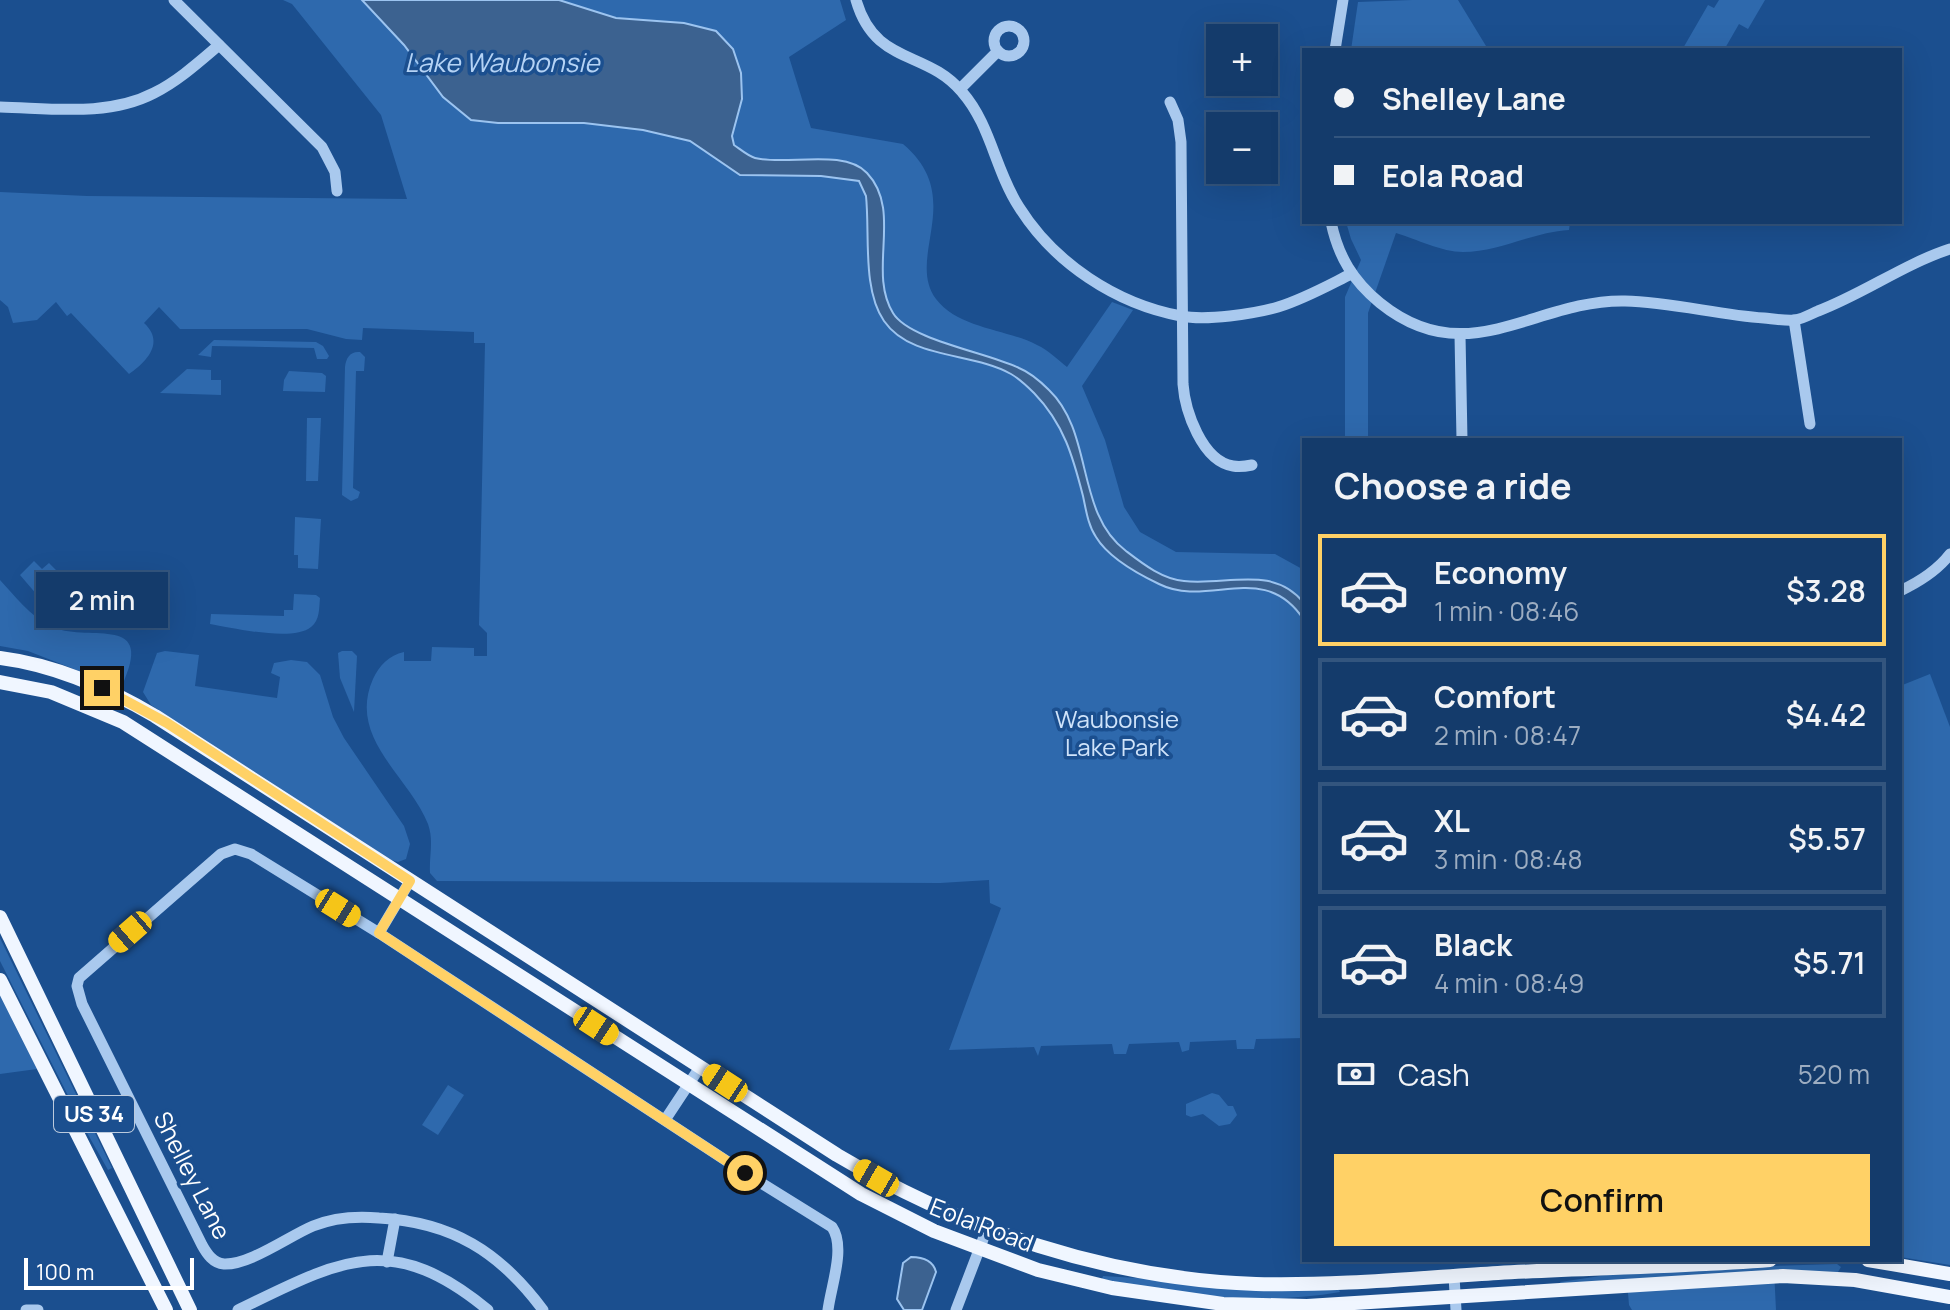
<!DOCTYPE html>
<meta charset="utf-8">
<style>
body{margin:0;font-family:Manrope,sans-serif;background:#1d4271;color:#f1f3f6;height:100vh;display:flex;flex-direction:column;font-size:30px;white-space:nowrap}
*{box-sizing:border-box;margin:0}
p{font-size:26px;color:#9dadc1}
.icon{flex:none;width:44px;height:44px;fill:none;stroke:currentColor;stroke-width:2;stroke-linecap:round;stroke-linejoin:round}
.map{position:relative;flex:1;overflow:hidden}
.panel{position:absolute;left:1302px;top:438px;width:600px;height:824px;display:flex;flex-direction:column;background:#143b6b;border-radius:0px;box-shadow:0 8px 32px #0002,0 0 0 2px #33557e}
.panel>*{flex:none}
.guide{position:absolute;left:1302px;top:48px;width:600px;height:176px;border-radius:0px;box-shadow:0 8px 32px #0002,0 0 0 2px #33557e;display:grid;align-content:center;height:176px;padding:0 32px;background:#143b6b}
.controls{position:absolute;left:1206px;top:24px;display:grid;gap:16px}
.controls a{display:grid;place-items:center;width:72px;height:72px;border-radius:0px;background:#143b6b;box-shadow:0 8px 32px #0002,0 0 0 2px #33557e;font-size:40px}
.scale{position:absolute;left:24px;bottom:20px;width:170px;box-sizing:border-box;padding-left:8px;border:4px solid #fff;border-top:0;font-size:22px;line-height:28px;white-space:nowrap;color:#fff;-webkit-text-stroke:6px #1b4f8f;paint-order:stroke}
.end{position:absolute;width:36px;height:36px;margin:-18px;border:10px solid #ffd166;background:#111;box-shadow:0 0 0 4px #111}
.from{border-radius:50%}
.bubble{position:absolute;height:56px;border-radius:0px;background:#143b6b;box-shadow:0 8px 32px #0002,0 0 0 2px #33557e;font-size:26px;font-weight:600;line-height:56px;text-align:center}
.car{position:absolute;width:24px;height:48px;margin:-24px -12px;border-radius:10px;box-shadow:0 0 6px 2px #0007;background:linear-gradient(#f5c518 24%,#345 0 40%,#f5c518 0 76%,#345 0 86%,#f5c518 0)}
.guide b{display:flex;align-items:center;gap:28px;height:76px;font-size:30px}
.guide b+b{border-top:2px solid #33557e}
.guide i{width:20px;height:20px;background:#f1f3f6}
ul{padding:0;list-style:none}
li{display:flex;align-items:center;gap:24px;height:112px;margin:0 16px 12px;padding:0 16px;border:4px solid #33557e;border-radius:0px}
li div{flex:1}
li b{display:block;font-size:30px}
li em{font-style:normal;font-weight:600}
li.selected{border-color:#ffd166}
li>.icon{width:72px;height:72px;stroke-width:1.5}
h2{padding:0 32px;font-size:36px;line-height:96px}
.pay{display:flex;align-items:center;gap:20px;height:88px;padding:0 32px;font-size:30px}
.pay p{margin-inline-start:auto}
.primary-button{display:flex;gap:16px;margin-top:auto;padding:16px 32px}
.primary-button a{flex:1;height:92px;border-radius:0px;background:#ffd166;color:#111;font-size:32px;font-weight:600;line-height:92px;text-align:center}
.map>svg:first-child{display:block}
.green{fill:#2e69ad}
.water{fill:#3c6290;stroke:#9cc4f0;stroke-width:2}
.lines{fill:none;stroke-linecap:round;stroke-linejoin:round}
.minor{stroke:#a9c9ee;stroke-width:11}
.major{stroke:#f0f6ff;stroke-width:14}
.route{stroke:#ffd166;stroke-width:10}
.labels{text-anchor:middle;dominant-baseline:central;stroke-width:7;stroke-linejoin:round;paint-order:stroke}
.shield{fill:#1b4f8f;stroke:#bbcadd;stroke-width:2}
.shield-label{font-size:22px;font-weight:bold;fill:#fff}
.park-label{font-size:24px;fill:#cfe3fa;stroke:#1b4f8f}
.street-label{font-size:24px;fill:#fff;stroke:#1b4f8f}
.water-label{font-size:26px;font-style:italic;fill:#b5d3f5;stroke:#1b4f8f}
</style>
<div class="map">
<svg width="1950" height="1310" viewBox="0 0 1950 1310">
<rect width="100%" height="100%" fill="#1b4f8f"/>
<g class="green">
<path d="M283,0h557l6,20 -57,37 22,71 92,16c64,54 2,113 33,155 23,30 71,30 101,46 11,5 21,15 30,22l45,-65 21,8 -51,76 23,54 19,67 16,25 36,20 99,2 29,16v468l-48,1 -2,10h-17l-1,-9 -46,2 -1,8 -7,2 -3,-10 -50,2 -3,10h-12l-2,-10 -71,2 -3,10 -4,-9 -85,3 52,-142 -11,-5 -1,-23 -49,3 -503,-2 -7,-8c-1,-17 4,-32 -2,-49 -19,-48 -81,-86 -55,-145 6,-13 16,-24 31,-27v9h27l1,-14 42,1v8h13v-23l-8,-8 6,-282h-11v-11l-111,-4 -1,12 -16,-1 -39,-10h-127l-21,-22 -15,16c22,20 1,40 -15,51l-58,-61 -4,3 -11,-14 -19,18 -24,3 -5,-16 -8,-7v-108l87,4 320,3 -26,-84 -89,-111z"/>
<polygon points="1412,0 1458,0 1486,46 1493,50 1351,50 1358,2"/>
<polygon points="1719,0 1765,0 1748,29 1739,24 1724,50 1682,50 1708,5 1714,8"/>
<path d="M1346,222h224l-1,8c-36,2 -70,22 -106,22 -21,0 -47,-13 -67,-19l-28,80v127h-23v-143l16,-37 -10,-21z"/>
<polygon points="214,340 316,342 323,346 329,356 327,359 317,359 314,348 212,346 211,357 198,355"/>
<path d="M360,352l5,5 -1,14h-8l-3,117 7,4 -2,6 -7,3 -9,-6 3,-128c1,-9 5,-16 15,-15z"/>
<polygon points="187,369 211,370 211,380 221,380 221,395 160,393"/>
<polygon points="289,371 322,373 326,376 325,392 283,391 284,380"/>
<polygon points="307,418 321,418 318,481 306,481"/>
<polygon points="295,517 321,519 318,569 298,568 298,555 294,555"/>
<polygon points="34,561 42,569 49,563 60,574 38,596 20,575"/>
<path d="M62,577l40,2 2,8h14v27l-15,2v-5h-27v4c-12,0 -24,-5 -32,-13l5,-5 -3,-4z"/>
<path d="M0,580c15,16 30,36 50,46 35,18 104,-14 74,55l-12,3 -84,-33 -28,-5z"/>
<path d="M294,594l22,1 4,3c-1,10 0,22 -9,29 -18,15 -78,1 -101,-3l1,-10 73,2v-6h9z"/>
<polygon points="165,651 199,655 195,686 277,698 280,677 271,673 274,663 291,660 307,662 320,675 333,717 344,738 404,826 410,844 406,859 398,862 391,860 151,705 143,692 157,653"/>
<polygon points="342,651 352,651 357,656 354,712 340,678 338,653"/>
<polygon points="1930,674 1950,727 1950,1265 1900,1257 1900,686"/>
<polygon points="0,938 112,1168 108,1170 86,1131 0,961"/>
<polygon points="0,995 37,1069 0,1074"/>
<polygon points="448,1085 464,1095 438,1135 422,1125"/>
<polygon points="1212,1093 1219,1095 1228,1106 1233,1106 1237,1115 1230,1124 1219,1126 1203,1114 1191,1117 1186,1115 1186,1104"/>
<polygon points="1626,1260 1773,1260 1774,1266 1837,1264 1841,1267 1838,1272 1774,1270 1776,1310 1632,1310 1629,1305 1627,1281 1561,1285 1560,1282 1627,1272"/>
<path d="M1103,1276l236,14 1,2c-78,14 -161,3 -238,-13z"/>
</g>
<g class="water">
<path d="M362,0h197l57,18 68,5 32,8 17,18 8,24 1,26 -10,37 2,9c6,4 14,11 21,13 30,8 89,-10 112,15 36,38 0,98 26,140 16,27 96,40 126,55 10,4 22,14 30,22 45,43 26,123 77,161 17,13 36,28 58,30 42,5 89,-17 120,22v17c-40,-61 -95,-11 -145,-36 -21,-10 -51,-27 -63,-47 -8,-12 -10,-27 -13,-41 -10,-39 -19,-72 -49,-103 -7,-7 -14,-14 -23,-19 -38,-22 -100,-14 -127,-53 -22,-32 -14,-87 -18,-125l-7,-15 -38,-5 -81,-1 -50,-34 -47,-11 -59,-7h-86l-27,-3 -28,-23 -39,-52z"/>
<path d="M911,1257c11,0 22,3 25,15l-14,38h-18l-7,-11 6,-36z"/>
</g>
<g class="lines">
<g class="minor">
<polyline points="174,0 322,147 335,172 337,191"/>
<path d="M856,0c19,66 70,49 106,92 29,33 33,78 57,115 35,56 97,97 162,109 25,5 73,-2 97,-9 26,-8 49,-21 73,-33"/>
<circle cx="1009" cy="41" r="15"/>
<polyline points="1335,50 1343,0"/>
<polyline points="960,89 998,51"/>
<path d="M1170,102l8,18 3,22 2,242c2,27 19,77 50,82 6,1 14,0 19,-1"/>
<path d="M0,107c50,1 108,10 154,-14 24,-12 45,-31 65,-48"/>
<path d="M1331,222c7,34 22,59 49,81 88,71 155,-4 245,-2 47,1 93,14 139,17 10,1 22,3 31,2 7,-1 16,-6 23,-9 45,-17 86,-47 132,-62"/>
<polyline points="1794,320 1810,424"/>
<polyline points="1460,335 1462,440"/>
<path d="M1900,591c19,-9 37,-20 50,-37"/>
<polyline points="379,933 410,881"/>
<polyline points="665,1120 700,1067"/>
<polyline points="387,1262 395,1219"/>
<polyline points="1454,1276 1456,1310"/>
<polyline points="26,1310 38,1310"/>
<path d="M238,1310c101,-49 152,-81 250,0"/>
<path d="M543,1310c-43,-58 -91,-88 -164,-92 -22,-2 -44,-1 -66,8 -24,10 -63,39 -89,38 -11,-1 -17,-10 -22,-19l-120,-241 -5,-18 2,-8 142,-124 14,-5 16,5 128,79 366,240 87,54c14,20 -1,59 -4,83"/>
<polyline points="956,1310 987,1229"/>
</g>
<g class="major">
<path d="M0,658c56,7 107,30 155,58l682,439c127,75 270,124 419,129 80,2 161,-6 242,-11 90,-5 181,-6 272,-13"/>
<polyline points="0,682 51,692 123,722 861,1194 934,1231 1038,1270 1112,1288 1223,1304 1307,1306 1783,1276 1855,1280 1950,1297"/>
<polyline points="0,917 190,1310"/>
<polyline points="0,980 166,1310"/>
<polyline points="1868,1260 1950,1274"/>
</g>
</g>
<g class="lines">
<polyline class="route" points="102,688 167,723 410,881 379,933 745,1173"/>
</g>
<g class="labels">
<rect class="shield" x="54" y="1096" width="80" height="36" rx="6"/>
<g class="shield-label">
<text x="94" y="1114">US 34</text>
</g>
<g class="park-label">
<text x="1117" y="718">Waubonsie<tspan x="1117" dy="28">Lake Park</tspan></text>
</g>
<g class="street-label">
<text transform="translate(193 1175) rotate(63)">Shelley Lane</text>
<text transform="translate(982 1224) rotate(21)">Eola Road</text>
</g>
<g class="water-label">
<text x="502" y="62">Lake Waubonsie</text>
</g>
</g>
</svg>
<div class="controls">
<a>+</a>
<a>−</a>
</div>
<div class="scale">100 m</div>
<i class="end from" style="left:745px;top:1173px"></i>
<i class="end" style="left:102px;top:688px"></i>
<div class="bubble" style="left:36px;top:572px;width:132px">2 min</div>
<i class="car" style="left:338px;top:908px;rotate:122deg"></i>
<i class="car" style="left:130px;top:932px;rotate:229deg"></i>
<i class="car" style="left:596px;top:1026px;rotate:123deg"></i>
<i class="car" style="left:725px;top:1083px;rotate:303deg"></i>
<i class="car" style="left:876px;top:1178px;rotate:300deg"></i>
<div class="guide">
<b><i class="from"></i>Shelley Lane</b>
<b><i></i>Eola Road</b>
</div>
<section class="panel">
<h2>Choose a ride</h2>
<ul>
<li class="selected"><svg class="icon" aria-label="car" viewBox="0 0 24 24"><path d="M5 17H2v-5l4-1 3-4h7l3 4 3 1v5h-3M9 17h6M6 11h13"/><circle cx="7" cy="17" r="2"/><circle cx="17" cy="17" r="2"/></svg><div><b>Economy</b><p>1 min · 08:46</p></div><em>$3.28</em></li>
<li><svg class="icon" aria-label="car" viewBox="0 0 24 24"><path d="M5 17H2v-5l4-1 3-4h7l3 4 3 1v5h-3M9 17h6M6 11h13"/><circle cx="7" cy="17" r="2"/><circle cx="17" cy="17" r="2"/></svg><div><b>Comfort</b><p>2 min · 08:47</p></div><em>$4.42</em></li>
<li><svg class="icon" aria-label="car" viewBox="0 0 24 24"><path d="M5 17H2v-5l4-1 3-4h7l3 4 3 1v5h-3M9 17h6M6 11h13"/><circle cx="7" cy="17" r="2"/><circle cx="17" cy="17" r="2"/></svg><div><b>XL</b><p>3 min · 08:48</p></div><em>$5.57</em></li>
<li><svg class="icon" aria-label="car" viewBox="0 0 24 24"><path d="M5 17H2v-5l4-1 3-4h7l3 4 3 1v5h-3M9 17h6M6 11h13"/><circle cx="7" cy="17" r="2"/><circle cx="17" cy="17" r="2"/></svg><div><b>Black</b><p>4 min · 08:49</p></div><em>$5.71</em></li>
</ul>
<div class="pay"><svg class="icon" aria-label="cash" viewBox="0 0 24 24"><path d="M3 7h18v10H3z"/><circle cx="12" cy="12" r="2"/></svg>Cash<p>520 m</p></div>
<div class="primary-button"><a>Confirm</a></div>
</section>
</div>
